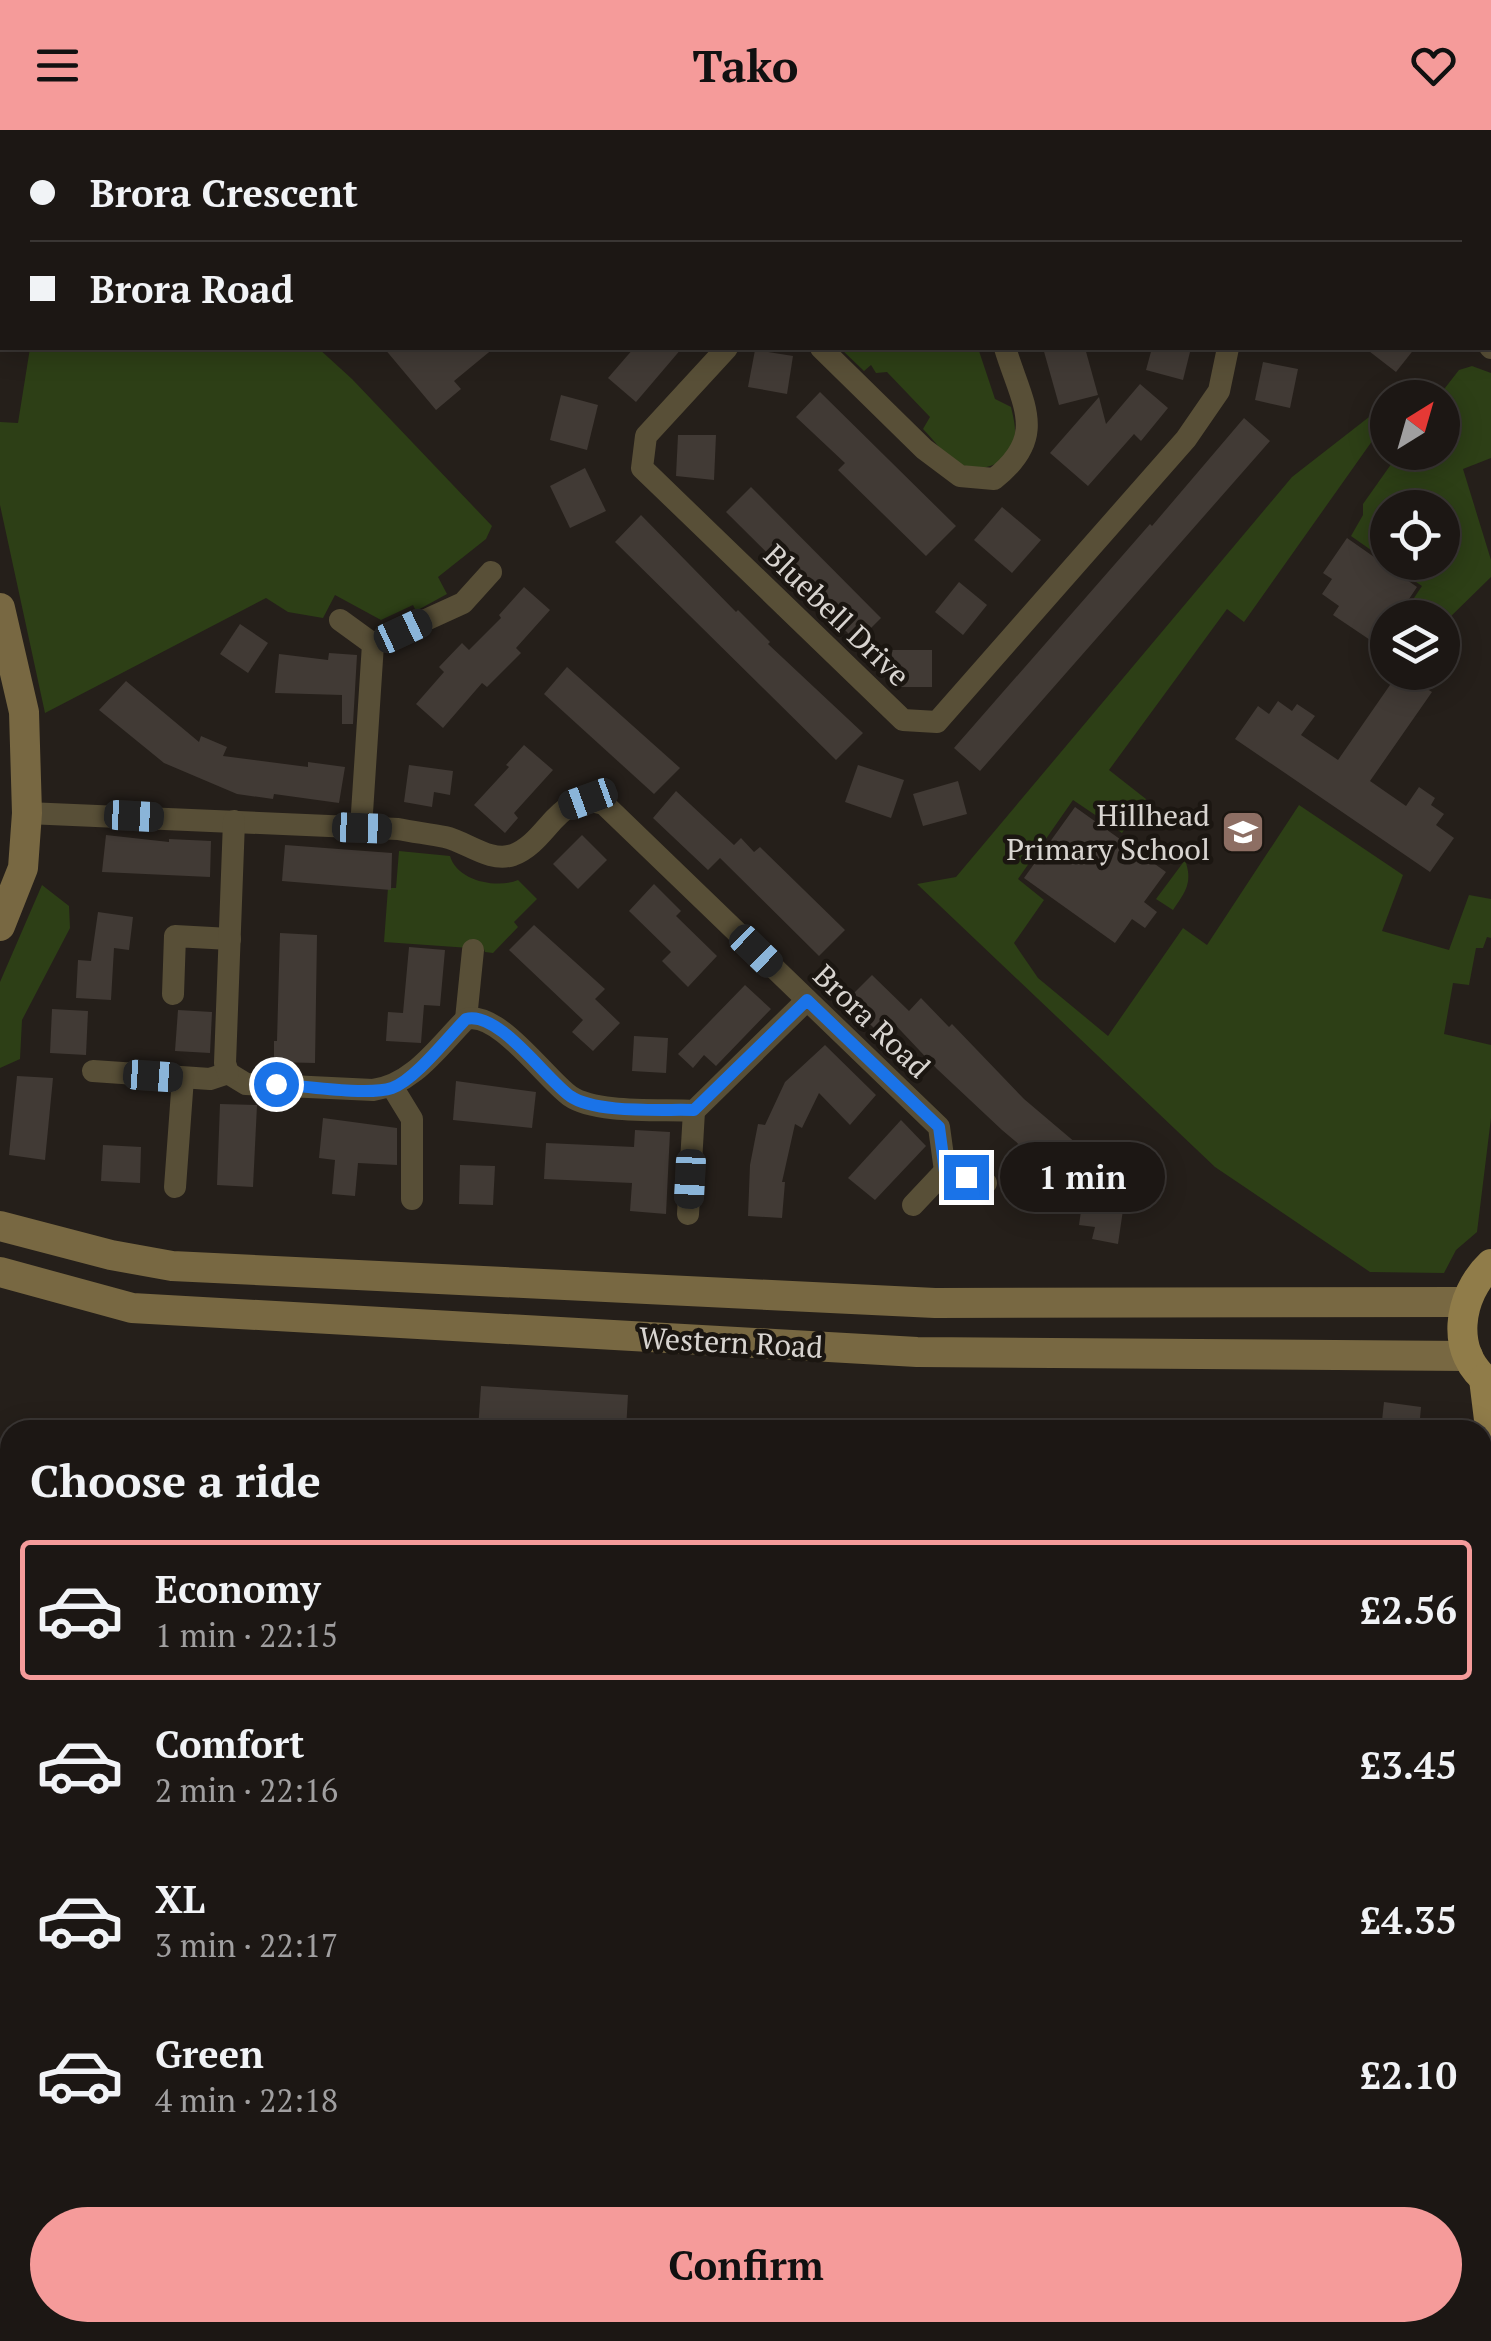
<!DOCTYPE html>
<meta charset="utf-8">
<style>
body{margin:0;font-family:"PT Serif",serif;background:#25201d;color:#f1f3f6;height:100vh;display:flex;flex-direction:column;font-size:38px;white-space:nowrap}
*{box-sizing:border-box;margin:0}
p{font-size:32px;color:#a09fa0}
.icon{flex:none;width:55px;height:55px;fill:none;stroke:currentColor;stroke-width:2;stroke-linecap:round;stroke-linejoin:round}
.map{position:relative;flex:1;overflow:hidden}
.drawer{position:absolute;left:0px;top:1290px;width:1492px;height:922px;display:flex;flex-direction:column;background:#1c1714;border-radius:30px 30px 0 0;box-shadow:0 5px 25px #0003,0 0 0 2px #3a3634}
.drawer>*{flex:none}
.top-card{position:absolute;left:0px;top:0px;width:1492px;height:220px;box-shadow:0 5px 25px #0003,0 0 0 2px #3a3634;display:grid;align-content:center;height:220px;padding:0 30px;background:#1c1714}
.needle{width:65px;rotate:37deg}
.buttons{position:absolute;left:1370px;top:250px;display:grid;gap:20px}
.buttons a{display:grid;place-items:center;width:90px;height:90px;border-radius:50%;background:#1c1714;box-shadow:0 5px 25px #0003,0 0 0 2px #3a3634;font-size:50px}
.end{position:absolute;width:45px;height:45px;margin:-22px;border:12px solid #1a73e8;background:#fff;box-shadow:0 0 0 5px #fff}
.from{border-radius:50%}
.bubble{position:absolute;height:70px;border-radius:35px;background:#1c1714;box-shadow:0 5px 25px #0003,0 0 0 2px #3a3634;font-size:32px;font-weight:700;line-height:70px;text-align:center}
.car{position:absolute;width:30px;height:60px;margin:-30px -15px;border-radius:12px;box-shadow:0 0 8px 2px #0007;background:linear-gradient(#222 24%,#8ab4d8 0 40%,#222 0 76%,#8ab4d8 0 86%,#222 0)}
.top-card b{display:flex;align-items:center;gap:35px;height:95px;font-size:38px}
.top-card b+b{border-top:2px solid #3a3634}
.top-card i{width:25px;height:25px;background:#f1f3f6}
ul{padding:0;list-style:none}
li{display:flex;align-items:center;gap:30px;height:140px;margin:0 20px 15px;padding:0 10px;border:5px solid transparent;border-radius:10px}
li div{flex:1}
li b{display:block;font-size:38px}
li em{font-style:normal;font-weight:700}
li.current{border-color:#f59b9a}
li>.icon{width:90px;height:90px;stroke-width:1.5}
h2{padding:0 30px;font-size:45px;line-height:120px}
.primary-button{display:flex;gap:20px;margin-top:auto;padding:20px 30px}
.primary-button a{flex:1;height:115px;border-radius:60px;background:#f59b9a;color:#111;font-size:40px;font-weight:700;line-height:115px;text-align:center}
header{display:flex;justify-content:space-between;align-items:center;height:130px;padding:0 30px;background:#f59b9a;color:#111;font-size:45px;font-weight:700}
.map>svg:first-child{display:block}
.green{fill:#2d3f16}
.building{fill:#413a35}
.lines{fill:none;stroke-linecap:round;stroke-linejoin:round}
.street{stroke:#584f37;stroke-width:22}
.secondary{stroke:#786842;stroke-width:30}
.primary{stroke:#907c49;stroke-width:30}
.route{stroke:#1a73e8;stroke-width:12}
.labels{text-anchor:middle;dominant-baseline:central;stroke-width:9;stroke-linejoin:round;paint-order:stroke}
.street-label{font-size:30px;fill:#d8d4d0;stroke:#1b1611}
.poi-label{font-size:30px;fill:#d8d4d0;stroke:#1b1611;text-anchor:end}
</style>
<header><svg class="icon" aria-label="menu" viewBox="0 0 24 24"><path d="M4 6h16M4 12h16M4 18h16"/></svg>Tako<svg class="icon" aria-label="heart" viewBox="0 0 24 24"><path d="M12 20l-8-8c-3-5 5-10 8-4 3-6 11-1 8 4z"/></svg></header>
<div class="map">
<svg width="1491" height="2211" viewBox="0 0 1491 2211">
<rect width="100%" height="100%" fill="#251f1a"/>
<g class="green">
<polygon points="30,218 318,218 352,249 492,396 486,409 438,447 447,464 416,481 413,475 381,490 335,465 323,488 288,482 266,468 45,583 0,375 0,292 18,293"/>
<path d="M840,218h138l17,51 16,8c3,13 7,27 1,40 -8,20 -37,27 -55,16 -12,-7 -24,-24 -34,-34l7,-12 -43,-45 -11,1 -5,-8 -7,6z"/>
<polygon points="1472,236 1491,243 1491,328 1463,339 1491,430 1491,447 1446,491 1414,468 1422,456 1388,433 1442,432 1442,378 1388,378 1388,432 1351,406 1363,385 1363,374 1399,323 1442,322 1442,268 1438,267 1459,240"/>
<polygon points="1387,273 1387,290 1244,492 1227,479 1109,640 1146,669 1122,703 1073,670 1018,749 1044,770 1014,813 1038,848 1108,906 1183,798 1207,815 1299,675 1403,745 1382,801 1449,820 1469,765 1491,769 1491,808 1487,807 1483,818 1476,818 1469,855 1453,853 1444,904 1491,915 1491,988 1477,1102 1456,1120 1444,1143 1370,1142 1215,1037 917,754 956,747 1292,347"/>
<path d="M399,721l51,5c7,25 47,33 68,24l19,19 -23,23 4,5 -25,26 -8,-1 -1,-3 -100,-7 4,-54h8z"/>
<path d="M1185,730c8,22 1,31 -12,50l-17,-11z"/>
<polygon points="42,755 69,776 70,798 22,890 20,929 0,938 0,852"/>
<polygon points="10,1671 10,1979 0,1969 0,1683"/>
</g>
<g class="building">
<polygon points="384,218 494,218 454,251 461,259 436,280"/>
<polygon points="634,218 682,218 636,272 608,248"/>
<polygon points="1043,218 1085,218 1098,265 1059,275"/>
<polygon points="1152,218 1191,218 1183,250 1146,240"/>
<polygon points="1365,218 1415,218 1396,242"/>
<polygon points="755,220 793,226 787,264 748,257"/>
<polygon points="1263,232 1298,239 1290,278 1255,270"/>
<polygon points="1140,254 1168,278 1141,311 1134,304 1088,356 1050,323 1099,267 1106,294"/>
<polygon points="820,262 956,396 926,426 838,340 845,333 796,287"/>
<polygon points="561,265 598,275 587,320 550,310"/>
<polygon points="1244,288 1270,311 980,641 954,618 1150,394 1152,396"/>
<polygon points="678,305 716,305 714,350 676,346"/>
<polygon points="585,338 606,381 570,398 550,356"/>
<polygon points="751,357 881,488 857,512 726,382"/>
<polygon points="1002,377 1041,410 1012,443 974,410"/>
<polygon points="641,385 736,482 738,480 770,512 768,514 863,603 836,630 615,412"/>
<polygon points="1347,408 1417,457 1409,469 1436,488 1388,488 1388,522 1333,485 1339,476 1322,464 1332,449 1323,443"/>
<polygon points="959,452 987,475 963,505 935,482"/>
<polygon points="524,457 550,480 516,518 521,523 487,557 482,553 443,598 416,574 444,542 439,537 462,513 469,520 501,488 499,485"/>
<polygon points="240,494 268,513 248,543 220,524"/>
<rect x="892" y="520" width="40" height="37"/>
<polygon points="329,523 357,525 353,594 342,594 342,565 275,563 279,524 328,530"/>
<polygon points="567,537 680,638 654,664 544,564"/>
<polygon points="1399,542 1432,562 1370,651 1406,676 1419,657 1435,668 1431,675 1444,684 1436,695 1454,708 1430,742 1235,609 1258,576 1269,584 1278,571 1292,581 1297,574 1315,586 1301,605 1338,630"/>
<polygon points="126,551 199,612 201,606 227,617 223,626 308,637 308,632 345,637 339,673 274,664 273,669 237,664 164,633 99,580"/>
<polygon points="524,615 553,640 514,683 518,688 505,703 474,675 509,637 506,635"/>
<polygon points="409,635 453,641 450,665 434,662 432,677 404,672"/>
<polygon points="858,635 904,650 891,688 845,672"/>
<polygon points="958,651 967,684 923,696 913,664"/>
<polygon points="676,661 734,715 741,708 754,722 760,717 845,800 819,826 720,728 708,740 653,688"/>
<polygon points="1075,677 1166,742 1144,772 1157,782 1145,798 1132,789 1115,813 1024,748"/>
<polygon points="106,705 169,712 169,709 211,711 210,747 102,742"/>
<polygon points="582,705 607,730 578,759 553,734"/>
<polygon points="285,715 392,723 391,760 282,751"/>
<polygon points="654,754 681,781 676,786 717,826 688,857 662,831 671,822 629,781"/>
<polygon points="98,782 133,787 129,820 114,818 111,870 76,868 78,830 91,831"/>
<polygon points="534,795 605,859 595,869 620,893 593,921 572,902 583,890 509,820"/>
<polygon points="280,803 317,805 315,933 274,932 274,911 277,911"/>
<polygon points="409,817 445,820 440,876 424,875 421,913 386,911 388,882 403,883"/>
<polygon points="872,845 909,881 921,868 949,897 952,894 1024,969 1083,1019 1105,1046 1076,1069 1051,1037 1049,1040 1002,1000 937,939 886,885 874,898 846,871"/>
<polygon points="745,855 771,879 716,936 704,925 693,938 678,924"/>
<polygon points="52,879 88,881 86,925 50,923"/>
<polygon points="178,880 212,882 210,923 175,921"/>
<polygon points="634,906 668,908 666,943 632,941"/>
<polygon points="825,915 876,965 850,995 819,963 802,998 795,994 782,1052 785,1052 782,1088 748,1086 750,1035 758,994 765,995 785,952"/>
<polygon points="17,946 53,948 45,1030 9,1025"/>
<polygon points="456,951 536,962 532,998 453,990"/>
<polygon points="220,974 257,975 253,1057 217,1055"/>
<polygon points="323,988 397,998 397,1035 358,1033 355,1066 332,1064 335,1030 319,1028"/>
<polygon points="901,990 926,1016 875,1070 848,1048"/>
<polygon points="635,1000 670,1002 666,1084 630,1081 632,1053 544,1049 546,1013 634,1017"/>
<polygon points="103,1015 141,1017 140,1053 101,1051"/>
<polygon points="460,1035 495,1036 493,1075 459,1074"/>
<polygon points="1082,1074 1123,1080 1118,1114 1092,1109 1095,1097 1079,1095"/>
<polygon points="481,1256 628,1265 626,1300 478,1300"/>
<polygon points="1384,1272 1421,1277 1419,1300 1381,1300"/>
</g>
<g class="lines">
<g class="street">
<polyline points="68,0 71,2"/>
<polyline points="1276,2 1276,0"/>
<polyline points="1490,217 1491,218"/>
<polyline points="727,218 646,306 642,338 903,590 937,592 1186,309 1219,261 1228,218"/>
<path d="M821,218l103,101 36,27 34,3c55,-43 28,-75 11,-131"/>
<polyline points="340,490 373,514 361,698"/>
<polyline points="373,514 463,473 491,442"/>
<path d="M27,683l371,16c15,3 32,5 47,8 22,5 45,26 68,18 37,-14 44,-66 91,-51l335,323 6,44 41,12"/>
<polyline points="173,864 175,806 230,809"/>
<polyline points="466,889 473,820"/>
<path d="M93,941l117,8 18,-6 18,11 127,6c40,-5 66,-44 93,-71 32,-9 79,59 104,77 26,18 92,13 124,15l113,-111"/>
<polyline points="228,943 225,933 234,691"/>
<polyline points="393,958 412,989 412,1069"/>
<polyline points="175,1057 183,948"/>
<polyline points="913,1075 945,1041"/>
<polyline points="688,1084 694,981"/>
<polyline points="1482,1496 1491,1496"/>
<polyline points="0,1992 10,2002"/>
<polyline points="1482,2037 1491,2039"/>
<polyline points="302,2202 316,2211"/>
<polyline points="1034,2202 1073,2211"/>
<polyline points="1425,2202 1455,2211"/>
<polyline points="1154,2211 1157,2202"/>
</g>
<g class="secondary">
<polyline points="87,2 88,0"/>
<polyline points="0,141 2,136"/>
<polyline points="0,478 24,582 27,683 23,738 0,796"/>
<polyline points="0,1096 111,1125 172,1136 935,1173 1464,1172"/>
<polyline points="0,1142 132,1178 917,1222 1468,1226"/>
</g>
<g class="primary">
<path d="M1491,1134c-33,31 -43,90 0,120"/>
<polyline points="1484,1249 1491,1306"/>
<polyline points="1482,1367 1491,1338"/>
<polyline points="1344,2211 1345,2202"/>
</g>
</g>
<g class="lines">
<path class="route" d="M276,954c28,2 92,12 116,4 23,-8 56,-51 74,-69 33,-8 78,58 104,77 26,18 92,13 124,14l113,-110 132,127 6,45 21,5"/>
</g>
<defs>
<g id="school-square" transform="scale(2.25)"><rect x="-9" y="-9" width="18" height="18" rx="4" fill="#8d6e63" stroke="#1b1611"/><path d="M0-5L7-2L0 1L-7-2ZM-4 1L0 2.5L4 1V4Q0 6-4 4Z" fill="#fff"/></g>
</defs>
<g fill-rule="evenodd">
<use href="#school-square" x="1243" y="702"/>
</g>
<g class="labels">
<g class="street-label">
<text transform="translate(837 485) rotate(44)">Bluebell Drive</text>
<text transform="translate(872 891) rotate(44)">Brora Road</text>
<text transform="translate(731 1212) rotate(3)">Western Road</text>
</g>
<g class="poi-label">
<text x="1210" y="685">Hillhead<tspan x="1210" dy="34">Primary School</tspan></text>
</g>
</g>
</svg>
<div class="buttons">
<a><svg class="needle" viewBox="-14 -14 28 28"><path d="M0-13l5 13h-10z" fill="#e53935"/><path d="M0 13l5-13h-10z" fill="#a09fa0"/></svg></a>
<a><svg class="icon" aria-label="locate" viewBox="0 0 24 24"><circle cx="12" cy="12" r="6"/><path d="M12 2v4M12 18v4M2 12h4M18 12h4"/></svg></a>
<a><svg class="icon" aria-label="layers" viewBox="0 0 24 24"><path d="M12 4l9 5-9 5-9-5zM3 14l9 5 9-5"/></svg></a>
</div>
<i class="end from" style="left:276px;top:954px"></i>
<i class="end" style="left:966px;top:1047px"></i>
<div class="bubble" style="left:1000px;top:1012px;width:165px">1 min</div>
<i class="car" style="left:403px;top:501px;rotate:65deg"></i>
<i class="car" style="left:588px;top:669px;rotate:250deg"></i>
<i class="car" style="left:134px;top:686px;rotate:93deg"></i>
<i class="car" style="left:362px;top:698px;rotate:92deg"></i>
<i class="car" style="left:756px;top:821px;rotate:134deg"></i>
<i class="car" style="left:153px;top:946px;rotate:94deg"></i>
<i class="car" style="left:690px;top:1049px;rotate:183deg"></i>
<div class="top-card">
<b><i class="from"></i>Brora Crescent</b>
<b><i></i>Brora Road</b>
</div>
<section class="drawer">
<h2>Choose a ride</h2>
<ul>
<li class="current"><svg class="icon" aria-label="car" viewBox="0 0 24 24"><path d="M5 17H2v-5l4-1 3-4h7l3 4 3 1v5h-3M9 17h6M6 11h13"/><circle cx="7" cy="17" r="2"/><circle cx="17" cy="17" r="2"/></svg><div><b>Economy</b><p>1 min · 22:15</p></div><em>£2.56</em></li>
<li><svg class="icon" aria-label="car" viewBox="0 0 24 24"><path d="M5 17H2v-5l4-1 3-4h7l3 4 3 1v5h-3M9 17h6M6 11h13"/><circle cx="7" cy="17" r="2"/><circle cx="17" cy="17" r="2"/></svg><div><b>Comfort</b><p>2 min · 22:16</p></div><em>£3.45</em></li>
<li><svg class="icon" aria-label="car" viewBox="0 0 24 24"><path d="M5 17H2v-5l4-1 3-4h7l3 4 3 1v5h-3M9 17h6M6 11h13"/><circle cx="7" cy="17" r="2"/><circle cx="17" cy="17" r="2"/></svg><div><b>XL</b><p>3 min · 22:17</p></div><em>£4.35</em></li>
<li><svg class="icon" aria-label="car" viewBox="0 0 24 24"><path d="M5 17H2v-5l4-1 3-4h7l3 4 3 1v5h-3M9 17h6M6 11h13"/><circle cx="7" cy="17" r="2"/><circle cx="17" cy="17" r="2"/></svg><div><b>Green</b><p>4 min · 22:18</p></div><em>£2.10</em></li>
</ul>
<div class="primary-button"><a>Confirm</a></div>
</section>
</div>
